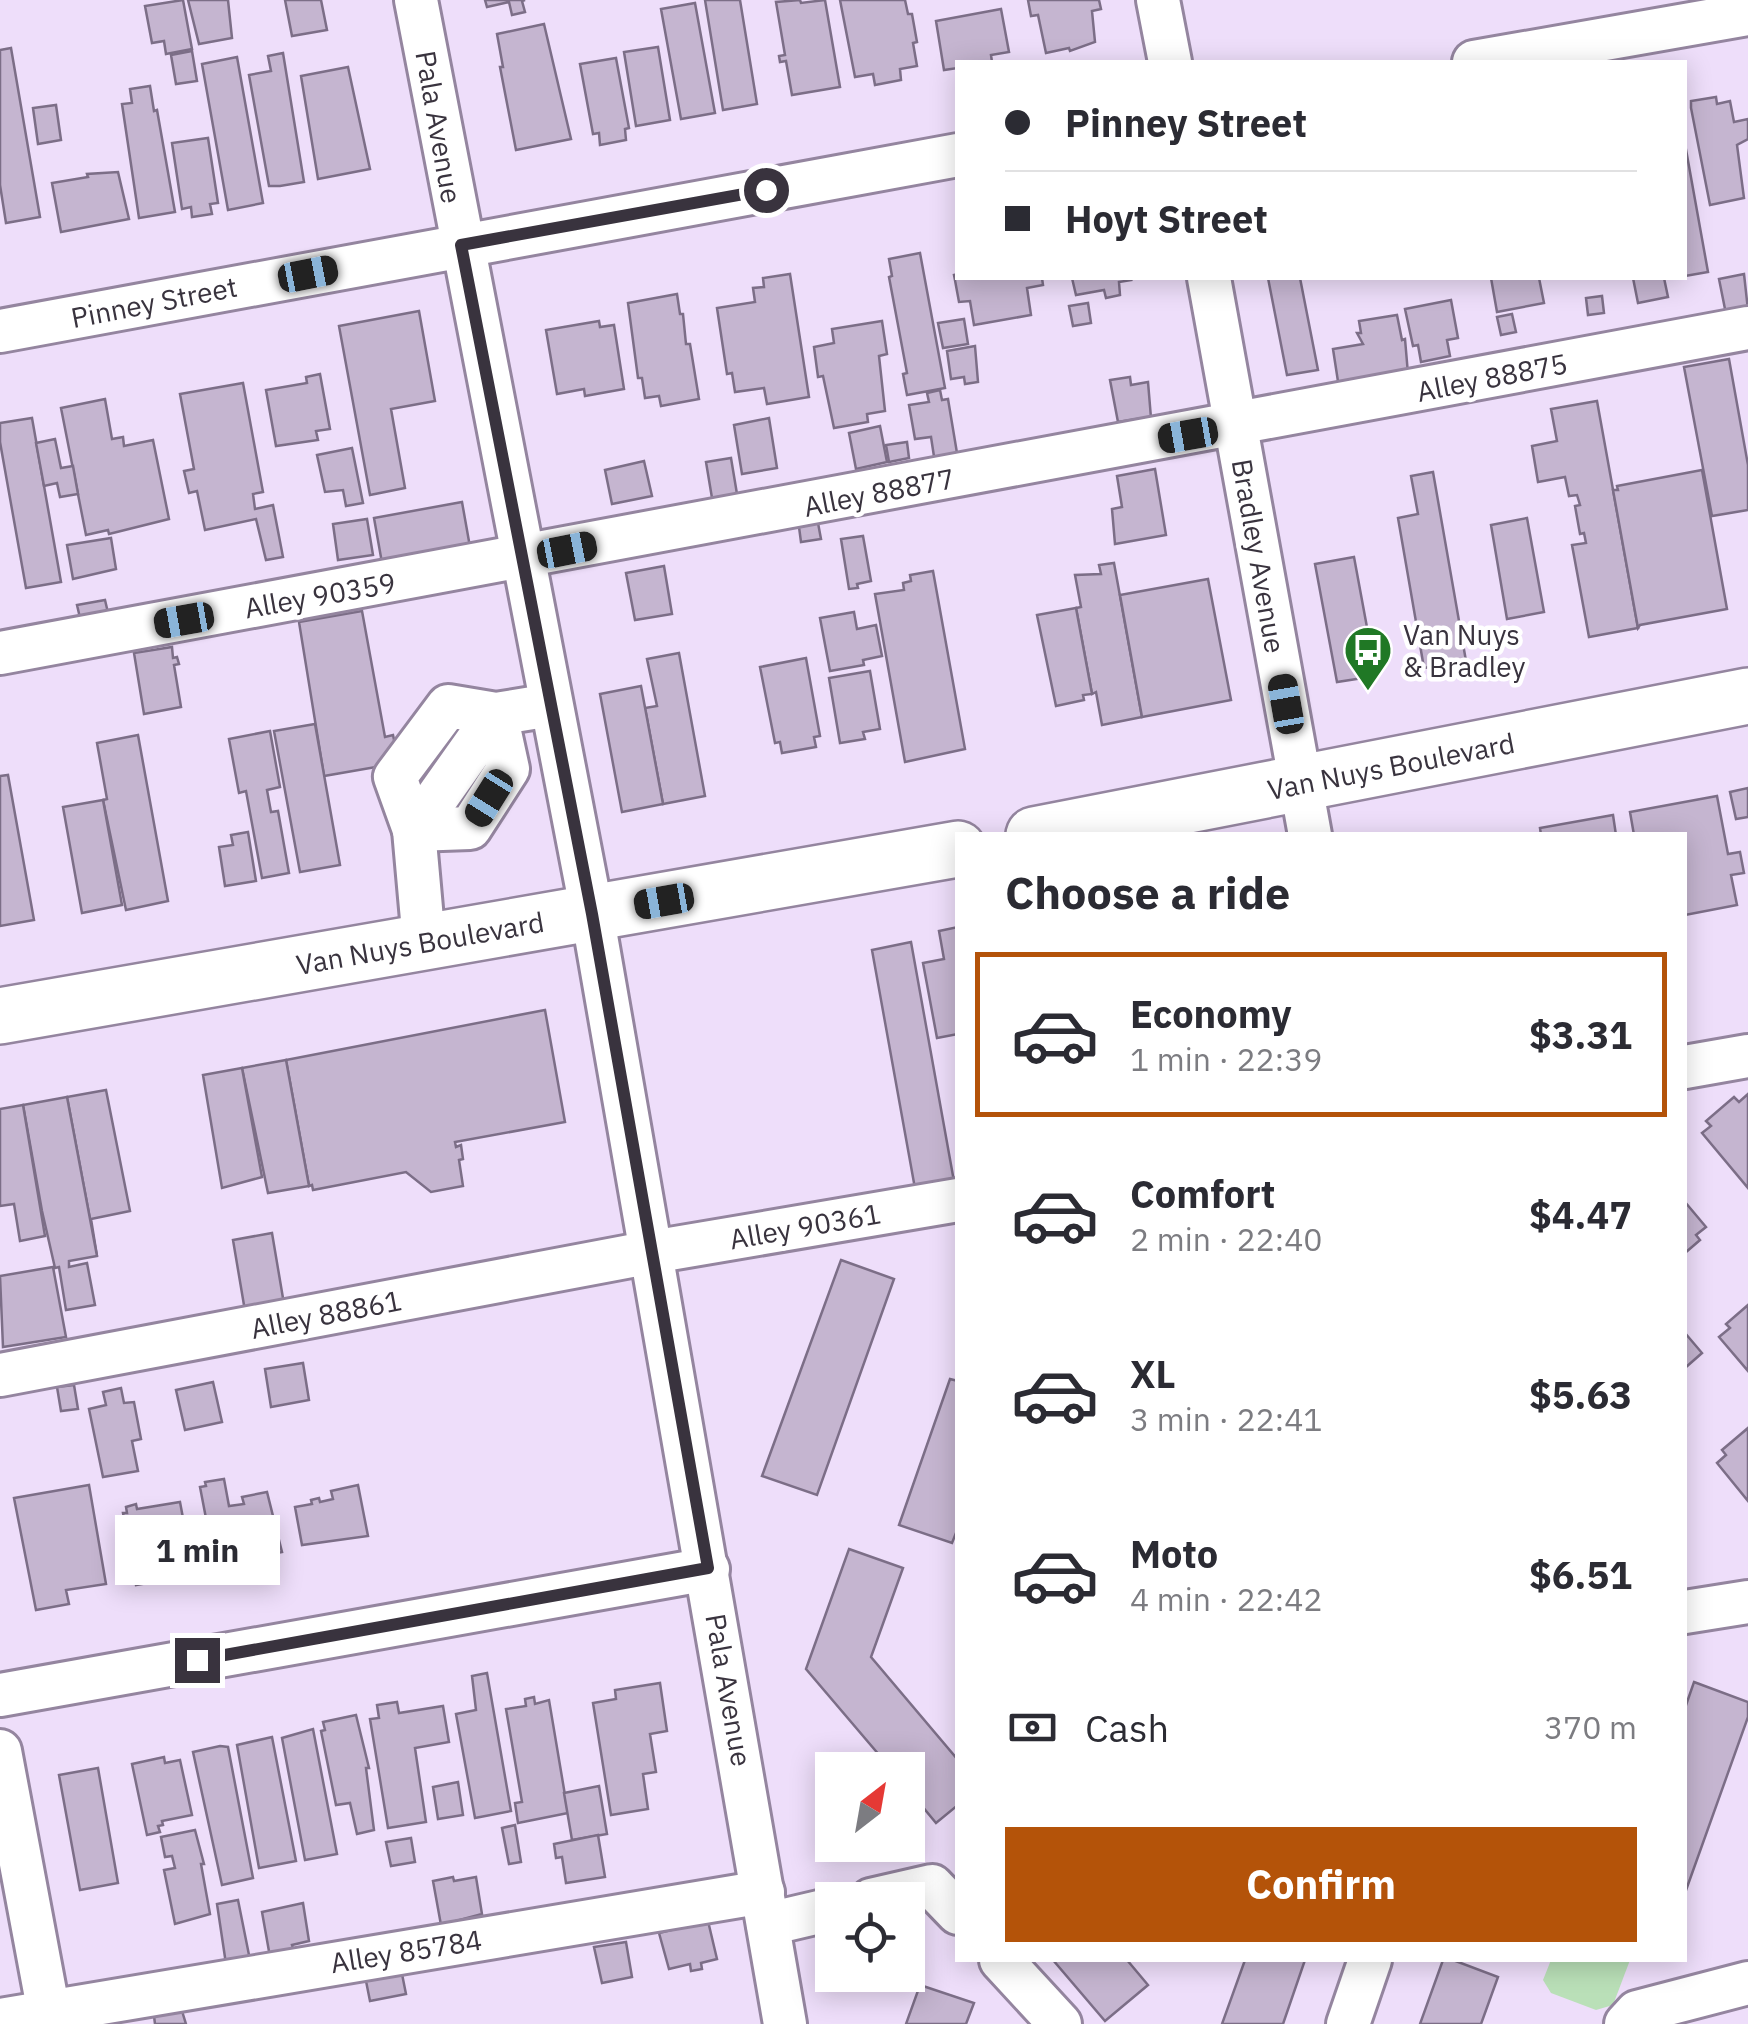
<!DOCTYPE html>
<meta charset="utf-8">
<style>
body{margin:0;font-family:"IBM Plex Sans",sans-serif;background:#f7f7f7;color:#2b2b33;height:100vh;display:flex;flex-direction:column;font-size:38px;white-space:nowrap}
*{box-sizing:border-box;margin:0}
p{font-size:32px;color:#7c7c81}
.icon{flex:none;width:55px;height:55px;fill:none;stroke:currentColor;stroke-width:2;stroke-linecap:round;stroke-linejoin:round}
.map{position:relative;flex:1;overflow:hidden}
.details{position:absolute;left:955px;top:832px;width:732px;height:1130px;display:flex;flex-direction:column;background:#fff;border-radius:0px;box-shadow:0 5px 25px #0003}
.details>*{flex:none}
.guide{position:absolute;left:955px;top:60px;width:732px;height:220px;border-radius:0px;box-shadow:0 5px 25px #0003;display:grid;align-content:center;height:220px;padding:0 50px;background:#fff}
.needle{width:65px;rotate:31deg}
.controls{position:absolute;left:815px;top:1752px;display:grid;gap:20px}
.controls a{display:grid;place-items:center;width:110px;height:110px;border-radius:0px;background:#fff;box-shadow:0 5px 25px #0003;font-size:50px}
.end{position:absolute;width:45px;height:45px;margin:-22px;border:12px solid #39333e;background:#fff;box-shadow:0 0 0 5px #fff}
.from{border-radius:50%}
.bubble{position:absolute;height:70px;border-radius:0px;background:#fff;box-shadow:0 5px 25px #0003;font-size:32px;font-weight:700;line-height:70px;text-align:center}
.car{position:absolute;width:30px;height:60px;margin:-30px -15px;border-radius:12px;box-shadow:0 0 8px 2px #0007;background:linear-gradient(#222 24%,#8ab4d8 0 40%,#222 0 76%,#8ab4d8 0 86%,#222 0)}
.guide b{display:flex;align-items:center;gap:35px;height:95px;font-size:38px}
.guide b+b{border-top:2px solid #e1e1e2}
.guide i{width:25px;height:25px;background:#2b2b33}
ul{padding:0;list-style:none}
li{display:flex;align-items:center;gap:30px;height:165px;margin:0 20px 15px;padding:0 30px;border:5px solid transparent;border-radius:0px}
li div{flex:1}
li b{display:block;font-size:38px}
li em{font-style:normal;font-weight:700}
li.active{border-color:#b45309}
li>.icon{width:90px;height:90px;stroke-width:1.5}
h2{padding:0 50px;font-size:45px;line-height:120px}
.pay{display:flex;align-items:center;gap:25px;height:110px;padding:0 50px;font-size:38px}
.pay p{margin-inline-start:auto}
.primary-button{display:flex;gap:20px;margin-top:auto;padding:20px 50px}
.primary-button a{flex:1;height:115px;border-radius:0px;background:#b45309;color:#fff;font-size:40px;font-weight:700;line-height:115px;text-align:center}
.map>svg:first-child{display:block}
.green{fill:#bae0b8}
.building{fill:#c5b5d0;stroke:#7c6e87;stroke-width:2.5}
.lines{fill:none;stroke-linecap:round;stroke-linejoin:round}
.minor-casing{stroke:#94859f;stroke-width:48}
.major-casing{stroke:#94859f;stroke-width:60}
.minor{stroke:#fff;stroke-width:42}
.major{stroke:#fff;stroke-width:55}
.route{stroke:#39333e;stroke-width:12}
.labels{text-anchor:middle;dominant-baseline:central;stroke-width:9;stroke-linejoin:round;paint-order:stroke}
.street-label{font-size:28px;fill:#39333e;stroke:#fff}
.poi-label{font-size:28px;fill:#39333e;stroke:#fff;text-anchor:start}
</style>
<div class="map">
<svg width="1748" height="2024" viewBox="0 0 1748 2024">
<rect width="100%" height="100%" fill="#eedefa"/>
<polygon class="green" points="1551,1960 1630,1960 1613,2005 1596,2010 1551,1993 1543,1980"/>
<g class="building">
<polygon points="183,0 192,49 166,54 164,41 152,43 145,6"/>
<polygon points="188,0 228,0 232,38 199,44"/>
<polygon points="285,0 321,0 327,30 292,36"/>
<polygon points="485,0 525,0 522,1 525,12 512,15 509,2 487,7"/>
<polygon points="705,0 740,0 757,104 723,110"/>
<polygon points="800,0 801,3 825,0 840,87 792,95 786,61 780,62 779,56 785,55 776,2"/>
<polygon points="840,0 905,0 908,14 912,14 917,42 913,43 917,66 900,69 901,80 875,85 873,74 855,77"/>
<polygon points="1028,0 1099,0 1101,9 1092,11 1095,42 1070,51 1069,48 1046,53 1038,15 1031,16"/>
<polygon points="695,3 715,113 681,119 661,9"/>
<polygon points="1001,9 1009,52 991,55 992,62 958,62 958,68 944,70 936,21"/>
<polygon points="544,24 571,139 516,150 500,67 503,67 497,34"/>
<polygon points="658,47 670,120 636,126 624,52"/>
<polygon points="11,48 40,217 6,223 0,185 0,50"/>
<polygon points="192,51 197,81 176,84 171,55"/>
<polygon points="283,53 304,182 280,186 269,186 249,75 271,71 268,56"/>
<polygon points="237,57 263,203 228,210 202,64"/>
<polygon points="616,58 629,128 625,129 626,140 600,145 599,133 593,134 580,64"/>
<polygon points="348,67 370,169 318,179 301,76"/>
<polygon points="150,86 154,111 157,110 175,212 139,218 122,104 132,103 130,89"/>
<polygon points="1716,97 1717,104 1730,101 1734,122 1748,119 1748,139 1737,145 1744,198 1710,205 1691,108 1691,101"/>
<polygon points="56,105 61,140 38,144 33,108"/>
<polygon points="208,138 218,203 210,204 212,214 192,217 191,207 182,209 172,143"/>
<polygon points="1685,144 1708,272 1685,276"/>
<polygon points="118,172 129,219 61,232 52,183 88,177 87,174"/>
<polygon points="920,253 945,388 907,395 903,374 907,373 889,277 892,276 889,259"/>
<polygon points="790,274 809,397 767,404 764,388 735,392 732,373 727,374 717,308 755,302 753,288 764,287 763,278"/>
<polygon points="958,274 958,278 1042,278 1043,285 1027,288 1031,315 974,325 970,301 959,302 954,275"/>
<polygon points="1744,274 1748,310 1726,314 1719,279"/>
<polygon points="1072,278 1130,278 1131,280 1119,282 1120,295 1106,298 1104,290 1076,295"/>
<polygon points="1268,278 1300,278 1318,370 1287,375"/>
<polygon points="1491,278 1539,278 1544,303 1497,312"/>
<polygon points="1633,278 1664,278 1668,297 1638,303"/>
<polygon points="677,294 680,314 683,314 686,344 690,344 699,399 661,406 659,396 645,398 642,378 638,378 628,303"/>
<polygon points="1602,296 1604,313 1588,315 1586,298"/>
<polygon points="1451,300 1458,338 1447,340 1450,356 1421,362 1418,345 1413,346 1405,309"/>
<polygon points="1088,303 1091,323 1073,326 1069,306"/>
<polygon points="419,311 435,401 391,409 405,488 370,495 339,326"/>
<polygon points="1512,314 1516,332 1501,335 1497,317"/>
<polygon points="1397,315 1402,340 1405,339 1408,374 1339,388 1333,349 1363,344 1357,333 1361,333 1359,321"/>
<polygon points="964,319 968,344 943,348 938,323"/>
<polygon points="599,321 600,327 614,325 624,389 585,396 584,389 557,394 546,330"/>
<polygon points="882,321 887,354 879,356 885,411 867,414 868,422 834,428 823,376 818,377 814,347 834,343 832,329"/>
<polygon points="975,346 978,382 965,384 964,377 951,379 947,351"/>
<polygon points="1729,359 1748,465 1748,510 1712,516 1684,367"/>
<polygon points="320,374 330,429 316,431 318,440 276,446 266,390 307,383 306,377"/>
<polygon points="1130,377 1131,385 1148,382 1152,430 1139,432 1137,419 1118,422 1110,380"/>
<polygon points="243,383 263,492 253,494 255,509 273,505 283,557 266,560 256,519 205,530 197,491 189,493 184,471 194,469 180,394"/>
<polygon points="940,390 942,400 948,399 958,459 935,463 931,437 915,439 909,405 929,402 927,393"/>
<polygon points="105,399 112,439 123,437 124,446 153,440 169,519 109,534 108,530 86,535 61,408"/>
<polygon points="1597,401 1638,628 1589,637 1572,545 1586,543 1584,533 1580,534 1575,506 1580,505 1577,495 1569,496 1565,477 1538,482 1532,446 1557,441 1551,409"/>
<polygon points="32,418 61,582 26,588 0,442 0,423"/>
<polygon points="769,418 777,468 742,474 734,425"/>
<polygon points="880,426 887,462 856,469 849,433"/>
<polygon points="55,439 61,468 73,466 78,494 60,497 57,483 44,486 36,443"/>
<polygon points="907,442 909,458 889,462 886,445"/>
<polygon points="352,448 363,503 346,506 343,490 325,492 317,455"/>
<polygon points="731,458 737,494 712,498 706,462"/>
<polygon points="644,461 652,496 612,504 605,470"/>
<polygon points="1155,469 1166,535 1115,544 1112,509 1122,507 1117,476"/>
<polygon points="1702,470 1727,609 1640,625 1638,628 1613,490 1618,490 1617,486"/>
<polygon points="1433,472 1466,661 1424,668 1398,518 1418,514 1411,476"/>
<polygon points="462,502 470,547 382,563 374,518"/>
<polygon points="1527,518 1544,612 1507,619 1491,525"/>
<polygon points="367,519 373,555 338,560 333,524"/>
<polygon points="818,523 821,539 801,542 799,527"/>
<polygon points="863,536 871,581 857,584 858,588 849,589 841,539"/>
<polygon points="111,538 116,569 73,579 67,545"/>
<polygon points="1354,557 1376,676 1337,682 1315,564"/>
<polygon points="1114,563 1142,717 1102,725 1096,692 1092,694 1076,608 1081,607 1075,575 1101,574 1099,565"/>
<polygon points="664,566 672,614 635,620 626,573"/>
<polygon points="933,571 965,749 905,762 875,594 904,590 903,583 911,581 910,575"/>
<polygon points="1208,579 1231,700 1142,717 1120,595"/>
<polygon points="105,600 109,617 81,622 77,605"/>
<polygon points="1076,608 1092,694 1083,695 1084,700 1056,706 1037,615"/>
<polygon points="362,611 385,737 393,735 399,763 324,776 299,622"/>
<polygon points="854,612 857,629 876,625 882,656 863,660 864,665 830,671 820,618"/>
<polygon points="172,647 173,658 177,657 179,664 174,665 181,707 144,714 134,653"/>
<polygon points="679,653 705,796 663,804 645,708 657,706 647,659"/>
<polygon points="806,658 820,736 814,737 816,747 782,753 780,742 775,743 760,667"/>
<polygon points="870,671 880,729 863,732 865,739 840,743 829,678"/>
<polygon points="641,686 663,804 622,812 600,694"/>
<polygon points="315,724 340,865 300,872 274,731"/>
<polygon points="270,731 280,787 267,790 271,812 278,811 289,873 262,878 246,791 239,793 229,739"/>
<polygon points="138,735 168,901 126,910 103,800 107,799 97,743"/>
<polygon points="8,775 34,920 0,926 0,776"/>
<polygon points="1748,788 1748,817 1736,819 1730,792"/>
<polygon points="1717,796 1728,854 1740,852 1744,873 1731,875 1737,905 1685,915 1685,835 1634,835 1630,812"/>
<polygon points="103,800 122,905 82,913 63,807"/>
<polygon points="1613,815 1616,835 1541,835 1540,828"/>
<polygon points="248,832 256,881 225,886 219,847 233,845 231,835"/>
<polygon points="958,927 958,1034 937,1038 923,963 944,959 939,931"/>
<polygon points="911,942 955,1187 916,1194 872,950"/>
<polygon points="545,1010 565,1122 455,1142 456,1147 461,1145 463,1159 459,1160 463,1186 431,1192 406,1172 313,1190 312,1185 309,1186 286,1060"/>
<polygon points="286,1060 309,1186 268,1193 242,1068"/>
<polygon points="242,1068 262,1177 222,1188 203,1075"/>
<polygon points="106,1090 130,1211 91,1219 97,1256 67,1097"/>
<polygon points="1748,1094 1748,1188 1702,1133 1711,1126 1706,1121 1734,1097 1739,1102"/>
<polygon points="67,1097 97,1256 69,1261 69,1267 87,1263 95,1305 66,1310 59,1267 55,1268 42,1211 23,1105"/>
<polygon points="23,1105 45,1236 20,1241 14,1204 0,1206 0,1109"/>
<polygon points="1685,1202 1706,1227 1696,1235 1700,1240 1685,1253"/>
<polygon points="272,1233 285,1310 246,1317 233,1240"/>
<polygon points="841,1260 894,1279 817,1495 762,1476"/>
<polygon points="53,1267 66,1337 3,1347 0,1276"/>
<polygon points="1748,1305 1748,1371 1719,1337 1730,1328 1726,1324"/>
<polygon points="1685,1333 1702,1353 1685,1368"/>
<polygon points="303,1363 309,1400 271,1407 265,1369"/>
<polygon points="950,1379 958,1381 958,1528 952,1543 899,1525"/>
<polygon points="213,1382 222,1422 185,1430 176,1390"/>
<polygon points="74,1385 78,1409 61,1411 57,1387"/>
<polygon points="121,1388 124,1403 134,1402 141,1439 132,1441 138,1471 103,1477 89,1409 106,1405 103,1392"/>
<polygon points="1748,1428 1748,1501 1717,1463 1726,1455 1722,1450"/>
<polygon points="224,1479 229,1506 244,1504 242,1497 267,1492 282,1552 215,1565 200,1487 206,1486 205,1482"/>
<polygon points="89,1485 106,1584 66,1590 69,1604 36,1610 14,1498"/>
<polygon points="358,1485 368,1536 302,1545 295,1507 312,1504 311,1500 319,1498 320,1502 333,1499 331,1491"/>
<polygon points="180,1502 192,1566 157,1573 159,1581 136,1585 123,1513 127,1513 126,1507 136,1504 137,1509"/>
<polygon points="849,1549 903,1568 871,1657 958,1760 958,1805 936,1823 908,1789 908,1770 892,1770 806,1669"/>
<polygon points="487,1673 511,1811 475,1818 456,1714 476,1710 472,1676"/>
<polygon points="1694,1682 1748,1702 1748,1717 1685,1893 1685,1708"/>
<polygon points="660,1683 667,1731 650,1734 656,1772 643,1774 648,1809 611,1815 593,1703 616,1699 615,1690"/>
<polygon points="534,1697 535,1704 549,1700 568,1813 518,1823 515,1803 522,1802 506,1709 526,1706 525,1699"/>
<polygon points="397,1702 399,1713 443,1706 449,1742 415,1748 426,1822 388,1828 370,1719 379,1718 377,1705"/>
<polygon points="356,1715 369,1768 366,1768 374,1830 357,1834 350,1803 336,1805 321,1731 325,1730 323,1722"/>
<polygon points="313,1729 337,1854 305,1860 282,1738"/>
<polygon points="272,1737 296,1861 259,1868 237,1745"/>
<polygon points="220,1746 228,1747 253,1878 222,1885 193,1752"/>
<polygon points="164,1757 165,1763 180,1760 192,1815 162,1821 163,1825 158,1826 160,1832 147,1835 132,1764"/>
<polygon points="98,1768 118,1883 80,1890 59,1775"/>
<polygon points="458,1782 463,1815 438,1819 433,1787"/>
<polygon points="599,1786 607,1834 572,1840 564,1793"/>
<polygon points="515,1825 521,1862 509,1864 502,1828"/>
<polygon points="195,1830 204,1864 201,1864 210,1914 175,1924 164,1870 175,1868 172,1856 165,1857 161,1837"/>
<polygon points="598,1835 605,1877 566,1883 562,1857 556,1858 554,1844"/>
<polygon points="411,1838 415,1862 391,1866 386,1842"/>
<polygon points="453,1877 454,1881 476,1877 482,1914 441,1925 433,1881"/>
<polygon points="238,1900 250,1960 226,1964 217,1904"/>
<polygon points="303,1903 309,1941 292,1945 294,1952 270,1957 262,1912"/>
<polygon points="708,1921 717,1959 701,1963 702,1969 691,1971 690,1964 669,1969 659,1933"/>
<polygon points="626,1942 632,1977 602,1983 594,1947"/>
<polygon points="1053,1960 1127,1960 1148,1985 1105,2021"/>
<polygon points="1245,1960 1305,1960 1283,2024 1222,2024"/>
<polygon points="1443,1960 1453,1960 1498,1977 1481,2024 1420,2024"/>
<polygon points="402,1974 406,1994 370,2001 366,1981"/>
<polygon points="920,1985 974,2003 966,2024 906,2024"/>
<polygon points="182,2011 186,2024 155,2024 154,2016"/>
</g>
<g class="lines">
<g class="minor-casing">
<g id="minor">
<polyline points="416,0 592,913 785,2024"/>
<polyline points="1158,0 1170,62"/>
<polyline points="1474,62 1748,14"/>
<polyline points="1209,278 1310,835"/>
<polyline points="0,331 958,155"/>
<polyline points="0,653 1748,328"/>
<polyline points="414,830 470,828 508,769 496,714"/>
<polyline points="414,830 496,714"/>
<polyline points="424,942 414,830 395,777 448,706 496,714 551,705"/>
<polyline points="1685,1067 1748,1056"/>
<polyline points="0,1375 652,1252 958,1200"/>
<polyline points="1685,1612 1748,1602"/>
<polyline points="0,1695 708,1569"/>
<polyline points="0,1751 51,2024"/>
<polyline points="871,1900 932,1886 958,1913"/>
<polyline points="768,1924 832,1909"/>
<polyline points="1001,1960 1060,2024"/>
<polyline points="0,2020 763,1892"/>
<polyline points="1348,2024 1370,1960"/>
<polyline points="1626,2024 1637,2012 1748,1983"/>
</g>
</g>
<g class="major-casing">
<g id="major">
<polyline points="1034,835 1748,696"/>
<polyline points="0,1016 958,849"/>
</g>
</g>
<use href="#minor" class="minor"/>
<use href="#major" class="major"/>
</g>
<g class="lines">
<polyline class="route" points="197,1660 708,1568 592,914 461,245 766,190"/>
</g>
<defs>
<g id="bus-pin" transform="scale(2.5)"><path d="M0 17L-7.5 6A9.5 9.5 0 1 1 7.5 6Z" fill="#207825" stroke="#fff"/><path d="M-5-6H5V4H4V6H2V4H-2V6H-4V4H-5ZM-3.5-4V0h7V-4ZM-3.5 1.2v1.5H-2V1.2ZM2 1.2v1.5H3.5V1.2Z" fill="#fff"/></g>
</defs>
<g fill-rule="evenodd">
<use href="#bus-pin" x="1368" y="650"/>
</g>
<g class="labels">
<g class="street-label">
<text transform="translate(439 127) rotate(80)">Pala Avenue</text>
<text transform="translate(154 302) rotate(-11)">Pinney Street</text>
<text transform="translate(1492 377) rotate(-11)">Alley 88875</text>
<text transform="translate(879 492) rotate(-11)">Alley 88877</text>
<text transform="translate(1259 556) rotate(80)">Bradley Avenue</text>
<text transform="translate(320 595) rotate(-10)">Alley 90359</text>
<text transform="translate(1391 766) rotate(-11)">Van Nuys Boulevard</text>
<text transform="translate(420 943) rotate(-10)">Van Nuys Boulevard</text>
<text transform="translate(805 1226) rotate(-10)">Alley 90361</text>
<text transform="translate(326 1314) rotate(-11)">Alley 88861</text>
<text transform="translate(729 1690) rotate(80)">Pala Avenue</text>
<text transform="translate(406 1951) rotate(-9)">Alley 85784</text>
</g>
<g class="poi-label">
<text x="1403" y="634">Van Nuys<tspan x="1403" dy="32">&amp; Bradley</tspan></text>
</g>
</g>
</svg>
<div class="controls">
<a><svg class="needle" viewBox="-14 -14 28 28"><path d="M0-13l5 13h-10z" fill="#e53935"/><path d="M0 13l5-13h-10z" fill="#7c7c81"/></svg></a>
<a><svg class="icon" aria-label="locate" viewBox="0 0 24 24"><circle cx="12" cy="12" r="6"/><path d="M12 2v4M12 18v4M2 12h4M18 12h4"/></svg></a>
</div>
<i class="end from" style="left:766px;top:190px"></i>
<i class="end" style="left:197px;top:1660px"></i>
<div class="bubble" style="left:115px;top:1515px;width:165px">1 min</div>
<i class="car" style="left:308px;top:274px;rotate:79deg"></i>
<i class="car" style="left:1188px;top:435px;rotate:260deg"></i>
<i class="car" style="left:567px;top:550px;rotate:79deg"></i>
<i class="car" style="left:184px;top:620px;rotate:260deg"></i>
<i class="car" style="left:1286px;top:704px;rotate:350deg"></i>
<i class="car" style="left:489px;top:798px;rotate:212deg"></i>
<i class="car" style="left:664px;top:901px;rotate:260deg"></i>
<div class="guide">
<b><i class="from"></i>Pinney Street</b>
<b><i></i>Hoyt Street</b>
</div>
<section class="details">
<h2>Choose a ride</h2>
<ul>
<li class="active"><svg class="icon" aria-label="car" viewBox="0 0 24 24"><path d="M5 17H2v-5l4-1 3-4h7l3 4 3 1v5h-3M9 17h6M6 11h13"/><circle cx="7" cy="17" r="2"/><circle cx="17" cy="17" r="2"/></svg><div><b>Economy</b><p>1 min · 22:39</p></div><em>$3.31</em></li>
<li><svg class="icon" aria-label="car" viewBox="0 0 24 24"><path d="M5 17H2v-5l4-1 3-4h7l3 4 3 1v5h-3M9 17h6M6 11h13"/><circle cx="7" cy="17" r="2"/><circle cx="17" cy="17" r="2"/></svg><div><b>Comfort</b><p>2 min · 22:40</p></div><em>$4.47</em></li>
<li><svg class="icon" aria-label="car" viewBox="0 0 24 24"><path d="M5 17H2v-5l4-1 3-4h7l3 4 3 1v5h-3M9 17h6M6 11h13"/><circle cx="7" cy="17" r="2"/><circle cx="17" cy="17" r="2"/></svg><div><b>XL</b><p>3 min · 22:41</p></div><em>$5.63</em></li>
<li><svg class="icon" aria-label="car" viewBox="0 0 24 24"><path d="M5 17H2v-5l4-1 3-4h7l3 4 3 1v5h-3M9 17h6M6 11h13"/><circle cx="7" cy="17" r="2"/><circle cx="17" cy="17" r="2"/></svg><div><b>Moto</b><p>4 min · 22:42</p></div><em>$6.51</em></li>
</ul>
<div class="pay"><svg class="icon" aria-label="cash" viewBox="0 0 24 24"><path d="M3 7h18v10H3z"/><circle cx="12" cy="12" r="2"/></svg>Cash<p>370 m</p></div>
<div class="primary-button"><a>Confirm</a></div>
</section>
</div>
